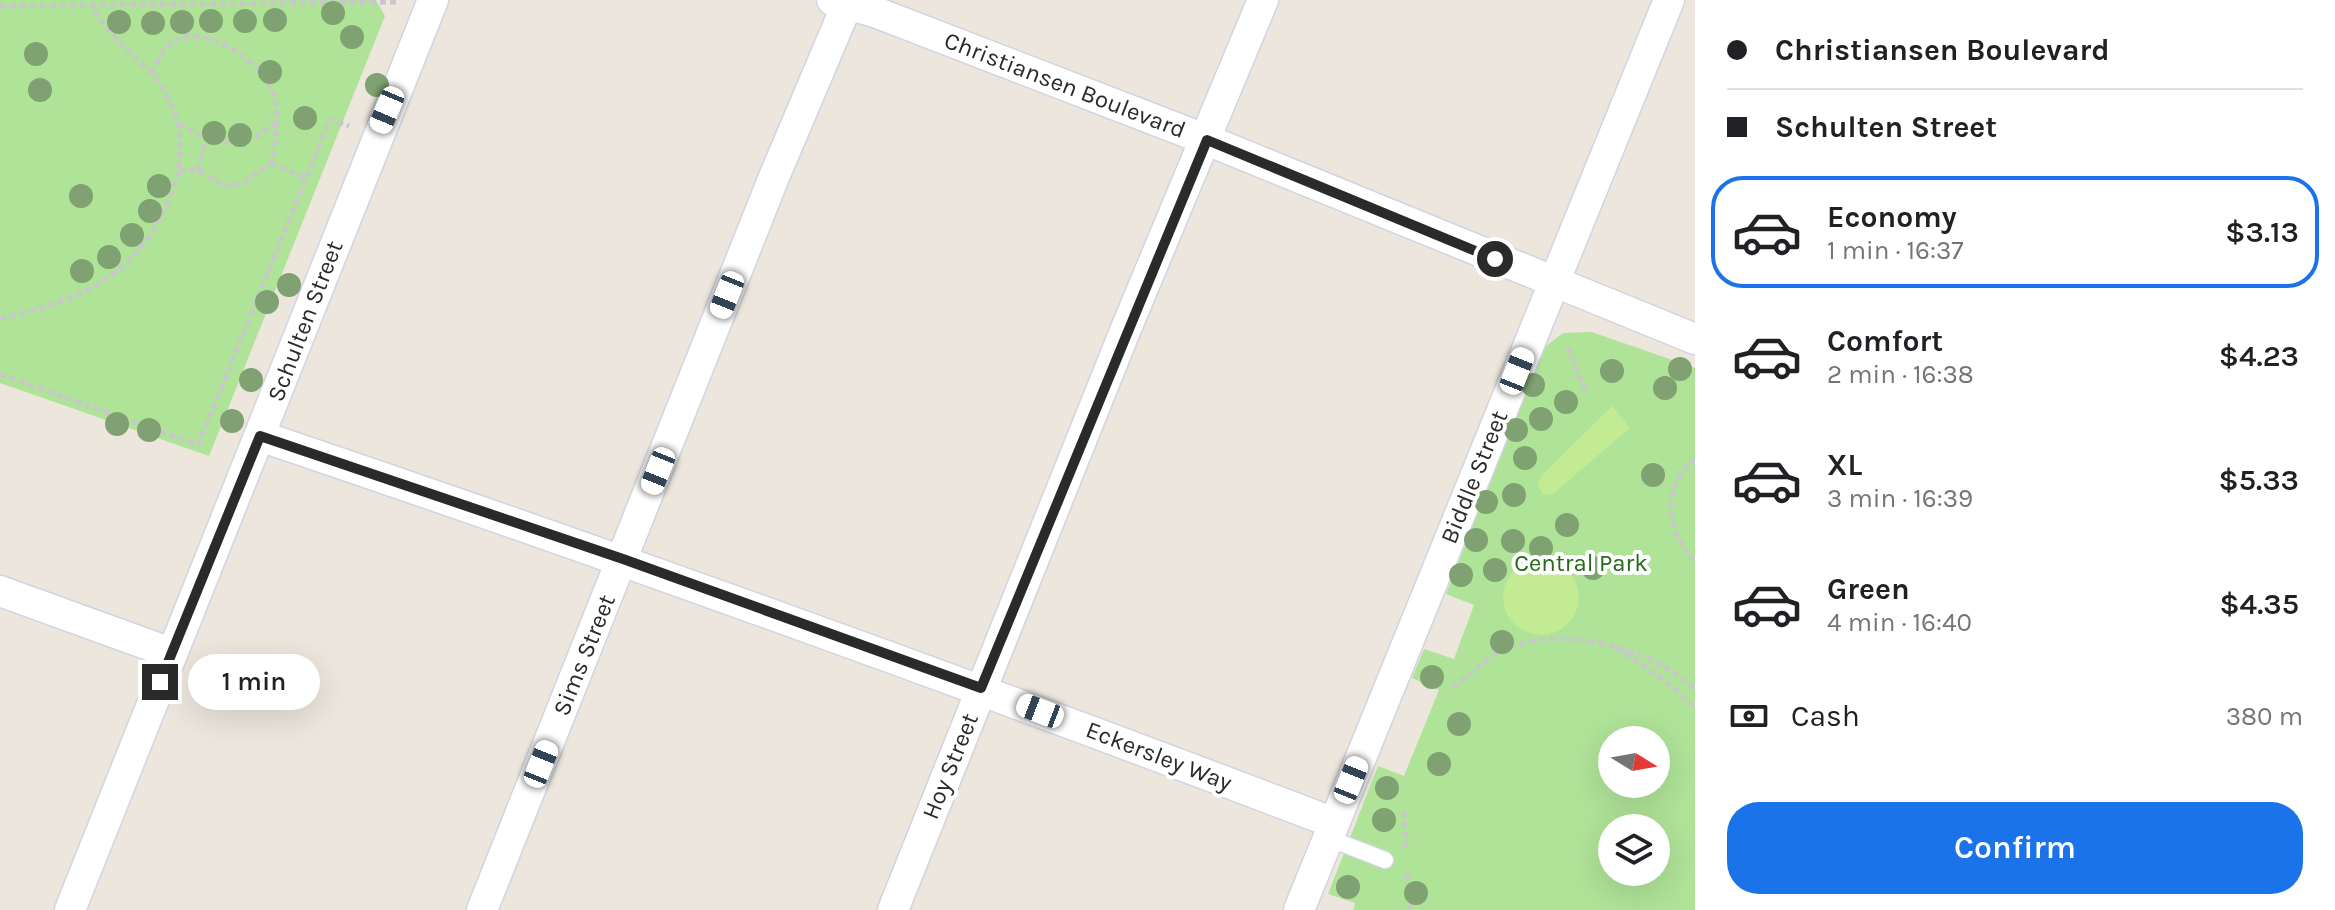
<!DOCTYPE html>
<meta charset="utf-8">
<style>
body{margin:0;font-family:Karla,sans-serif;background:#f6f6f6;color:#202124;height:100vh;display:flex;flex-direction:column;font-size:30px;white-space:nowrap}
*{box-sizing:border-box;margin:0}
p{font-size:26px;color:#757577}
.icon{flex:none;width:44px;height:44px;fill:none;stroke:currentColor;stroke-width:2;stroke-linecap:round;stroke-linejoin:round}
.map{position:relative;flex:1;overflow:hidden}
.drawer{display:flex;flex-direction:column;background:#fff;width:640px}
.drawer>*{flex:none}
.banner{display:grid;align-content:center;height:176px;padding:0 32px;background:#fff}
.needle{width:52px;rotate:101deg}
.fabs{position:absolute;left:1598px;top:726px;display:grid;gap:16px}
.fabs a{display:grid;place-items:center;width:72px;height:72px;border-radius:50%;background:#fff;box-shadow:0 8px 32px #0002;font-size:40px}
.end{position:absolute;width:36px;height:36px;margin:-18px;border:10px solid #2a2a2a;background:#fff;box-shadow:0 0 0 4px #fff}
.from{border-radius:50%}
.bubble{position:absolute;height:56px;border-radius:28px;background:#fff;box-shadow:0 8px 32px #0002;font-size:26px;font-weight:600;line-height:56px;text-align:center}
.car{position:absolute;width:24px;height:48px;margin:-24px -12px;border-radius:10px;box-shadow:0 0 6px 2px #0007;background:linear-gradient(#fff 24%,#345 0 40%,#fff 0 76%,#345 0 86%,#fff 0)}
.banner b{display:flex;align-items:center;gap:28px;height:76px;font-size:30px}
.banner b+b{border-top:2px solid #e0e0e0}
.banner i{width:20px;height:20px;background:#202124}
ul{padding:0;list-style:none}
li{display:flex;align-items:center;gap:24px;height:112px;margin:0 16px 12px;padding:0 16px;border:4px solid transparent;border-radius:32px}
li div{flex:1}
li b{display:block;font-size:30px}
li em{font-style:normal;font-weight:600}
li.on{border-color:#1a73e8}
li>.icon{width:72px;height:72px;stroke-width:1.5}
.pay{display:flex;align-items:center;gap:20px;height:88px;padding:0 32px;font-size:30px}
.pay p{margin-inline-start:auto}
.button{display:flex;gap:16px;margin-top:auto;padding:16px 32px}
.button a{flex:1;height:92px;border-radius:32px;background:#1a73e8;color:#fff;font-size:32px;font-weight:600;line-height:92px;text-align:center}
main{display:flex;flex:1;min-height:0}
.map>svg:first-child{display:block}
.green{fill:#afe398;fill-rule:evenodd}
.pitch{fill:#c3eb94}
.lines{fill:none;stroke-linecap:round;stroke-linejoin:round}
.lane-casing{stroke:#d2d4e3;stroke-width:19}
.street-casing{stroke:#d2d4e3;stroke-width:33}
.path{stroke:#c8c8c8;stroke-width:5;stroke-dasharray:6 4;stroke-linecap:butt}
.lane{stroke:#fff;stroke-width:16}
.street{stroke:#fff;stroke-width:30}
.tree{fill:#80a171}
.route{stroke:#2a2a2a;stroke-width:10}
.labels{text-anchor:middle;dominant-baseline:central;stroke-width:8;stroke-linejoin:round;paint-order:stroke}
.street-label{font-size:24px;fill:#2a2a2a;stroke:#fff}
.park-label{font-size:24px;fill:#27681a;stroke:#fff}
</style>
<main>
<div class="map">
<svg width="1695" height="910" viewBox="0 0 1695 910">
<rect width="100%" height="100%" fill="#ece6dc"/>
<g class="green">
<polygon points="0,0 376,0 385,16 209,456 0,383"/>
<path d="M1592,332l103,36v542h-342l2,-7 -27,-9 50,-128 26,10 35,-86 -27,-12 12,-29 30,10 20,-54 -28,-11 95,-244 22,-17zM1612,740h44v44h-44zM1612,828h44v44h-44z"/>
</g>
<g class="pitch">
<polygon points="1612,406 1630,428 1554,493 1543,495 1538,485 1541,476"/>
<circle cx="1541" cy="597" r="38"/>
</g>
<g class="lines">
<g class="lane-casing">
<polyline id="lane" points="1328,838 1385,860"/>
</g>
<g class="street-casing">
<g id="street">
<polyline points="832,0 875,12 1207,140 1695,339"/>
<path d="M260,436c361,122 718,251 1074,387"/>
<polyline points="0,591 171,653"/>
<polyline points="70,910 433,0"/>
<polyline points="482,910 774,177 849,0"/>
<polyline points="893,910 1125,331 1263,0"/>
<polyline points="1299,910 1669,0"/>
</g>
</g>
<g class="path">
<polyline points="0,6 397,2"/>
<path d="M152,73c6,-12 12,-29 26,-34 31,-13 80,22 93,49 11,22 5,52 0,75l-27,20 -20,3 -26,-16 -19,1"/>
<path d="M179,124c35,20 68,31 98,-5"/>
<polyline points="271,163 304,177"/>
<polyline points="198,170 206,140"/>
<path d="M0,318c83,-17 146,-47 174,-132 10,-31 8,-65 -9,-94 -20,-34 -55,-48 -73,-87"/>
<polyline points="1568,348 1587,395"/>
<polyline points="0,374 198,445 330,119 349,126"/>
<path d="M1695,459c-34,27 -30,73 0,101"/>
<polyline points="1616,648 1671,685 1695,709"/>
<path d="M1453,687c13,-10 26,-22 39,-31 58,-36 158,-11 203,34"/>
<polyline points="1404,812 1406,847"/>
<polyline points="1407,873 1410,910"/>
</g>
<use href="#lane" class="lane"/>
<use href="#street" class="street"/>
</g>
<g class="tree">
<circle cx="333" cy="13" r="12"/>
<circle cx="275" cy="20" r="12"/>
<circle cx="211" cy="21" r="12"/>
<circle cx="245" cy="21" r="12"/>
<circle cx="119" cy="22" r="12"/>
<circle cx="182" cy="22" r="12"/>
<circle cx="153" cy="23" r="12"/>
<circle cx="352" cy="37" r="12"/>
<circle cx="36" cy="54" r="12"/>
<circle cx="270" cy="72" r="12"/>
<circle cx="377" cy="85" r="12"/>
<circle cx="40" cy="90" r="12"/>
<circle cx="305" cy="118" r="12"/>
<circle cx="214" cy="133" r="12"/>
<circle cx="240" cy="135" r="12"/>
<circle cx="159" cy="186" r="12"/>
<circle cx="81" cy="196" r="12"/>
<circle cx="150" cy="211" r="12"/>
<circle cx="132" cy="235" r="12"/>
<circle cx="109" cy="257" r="12"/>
<circle cx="82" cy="271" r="12"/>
<circle cx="289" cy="285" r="12"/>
<circle cx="267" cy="302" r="12"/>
<circle cx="1680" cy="369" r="12"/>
<circle cx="1612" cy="371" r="12"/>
<circle cx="251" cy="380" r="12"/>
<circle cx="1533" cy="385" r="12"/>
<circle cx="1665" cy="388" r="12"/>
<circle cx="1566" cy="402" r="12"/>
<circle cx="1541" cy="419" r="12"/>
<circle cx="232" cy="421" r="12"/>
<circle cx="117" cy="424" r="12"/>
<circle cx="149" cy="430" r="12"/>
<circle cx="1516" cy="430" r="12"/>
<circle cx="1525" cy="458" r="12"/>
<circle cx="1653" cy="475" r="12"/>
<circle cx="1514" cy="495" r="12"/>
<circle cx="1486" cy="502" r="12"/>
<circle cx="1567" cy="525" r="12"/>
<circle cx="1476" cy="540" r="12"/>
<circle cx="1513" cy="541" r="12"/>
<circle cx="1541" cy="548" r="12"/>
<circle cx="1593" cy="568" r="12"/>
<circle cx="1495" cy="570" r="12"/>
<circle cx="1461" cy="575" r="12"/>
<circle cx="1502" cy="642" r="12"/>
<circle cx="1432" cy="677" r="12"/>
<circle cx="1459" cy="724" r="12"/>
<circle cx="1439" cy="764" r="12"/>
<circle cx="1387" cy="788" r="12"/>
<circle cx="1384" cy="820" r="12"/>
<circle cx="1348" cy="887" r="12"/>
<circle cx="1416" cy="893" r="12"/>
</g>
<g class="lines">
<polyline class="route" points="160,682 260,436 623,559 981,688 1207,140 1495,259"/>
</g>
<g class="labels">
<g class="street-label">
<text transform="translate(1065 85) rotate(21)">Christiansen Boulevard</text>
<text transform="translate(305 321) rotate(-69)">Schulten Street</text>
<text transform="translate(1474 477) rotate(-68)">Biddle Street</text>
<text transform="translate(584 655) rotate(-68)">Sims Street</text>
<text transform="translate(1159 756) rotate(21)">Eckersley Way</text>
<text transform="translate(950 766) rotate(-68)">Hoy Street</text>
</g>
<g class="park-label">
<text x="1581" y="563">Central Park</text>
</g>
</g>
</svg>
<div class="fabs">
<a><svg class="needle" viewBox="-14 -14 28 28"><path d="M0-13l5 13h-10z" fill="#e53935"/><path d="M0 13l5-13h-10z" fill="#757577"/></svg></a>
<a><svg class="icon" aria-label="layers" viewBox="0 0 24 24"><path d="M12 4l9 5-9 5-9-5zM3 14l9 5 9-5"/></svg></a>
</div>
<i class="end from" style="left:1495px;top:259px"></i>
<i class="end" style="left:160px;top:682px"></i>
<div class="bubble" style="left:188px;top:654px;width:132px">1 min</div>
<i class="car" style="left:387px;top:110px;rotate:203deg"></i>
<i class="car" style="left:727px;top:295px;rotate:202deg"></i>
<i class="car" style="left:1517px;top:371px;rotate:22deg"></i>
<i class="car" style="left:658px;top:471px;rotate:202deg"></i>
<i class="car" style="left:1040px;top:711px;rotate:291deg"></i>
<i class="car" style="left:541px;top:764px;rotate:22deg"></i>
<i class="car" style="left:1351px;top:780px;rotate:22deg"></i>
</div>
<section class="drawer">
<div class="banner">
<b><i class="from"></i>Christiansen Boulevard</b>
<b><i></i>Schulten Street</b>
</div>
<ul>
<li class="on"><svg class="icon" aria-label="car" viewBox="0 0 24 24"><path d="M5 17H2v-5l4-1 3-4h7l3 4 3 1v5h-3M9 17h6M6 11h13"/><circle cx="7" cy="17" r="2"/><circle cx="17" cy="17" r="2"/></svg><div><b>Economy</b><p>1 min · 16:37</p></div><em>$3.13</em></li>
<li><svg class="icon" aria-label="car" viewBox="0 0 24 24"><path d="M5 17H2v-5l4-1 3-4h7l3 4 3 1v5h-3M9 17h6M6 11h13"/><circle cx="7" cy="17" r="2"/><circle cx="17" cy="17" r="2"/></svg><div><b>Comfort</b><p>2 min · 16:38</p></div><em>$4.23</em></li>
<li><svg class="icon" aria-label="car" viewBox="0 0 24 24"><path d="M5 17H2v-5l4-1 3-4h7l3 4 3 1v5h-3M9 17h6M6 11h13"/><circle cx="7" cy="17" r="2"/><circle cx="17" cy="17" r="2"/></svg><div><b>XL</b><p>3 min · 16:39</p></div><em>$5.33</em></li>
<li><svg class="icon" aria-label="car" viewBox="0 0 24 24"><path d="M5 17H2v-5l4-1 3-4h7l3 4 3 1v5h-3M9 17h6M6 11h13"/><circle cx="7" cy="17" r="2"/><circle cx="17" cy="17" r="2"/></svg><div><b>Green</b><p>4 min · 16:40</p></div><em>$4.35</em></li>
</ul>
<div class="pay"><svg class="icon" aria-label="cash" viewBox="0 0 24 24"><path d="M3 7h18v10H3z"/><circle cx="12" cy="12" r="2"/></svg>Cash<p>380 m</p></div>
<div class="button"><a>Confirm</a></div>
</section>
</main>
